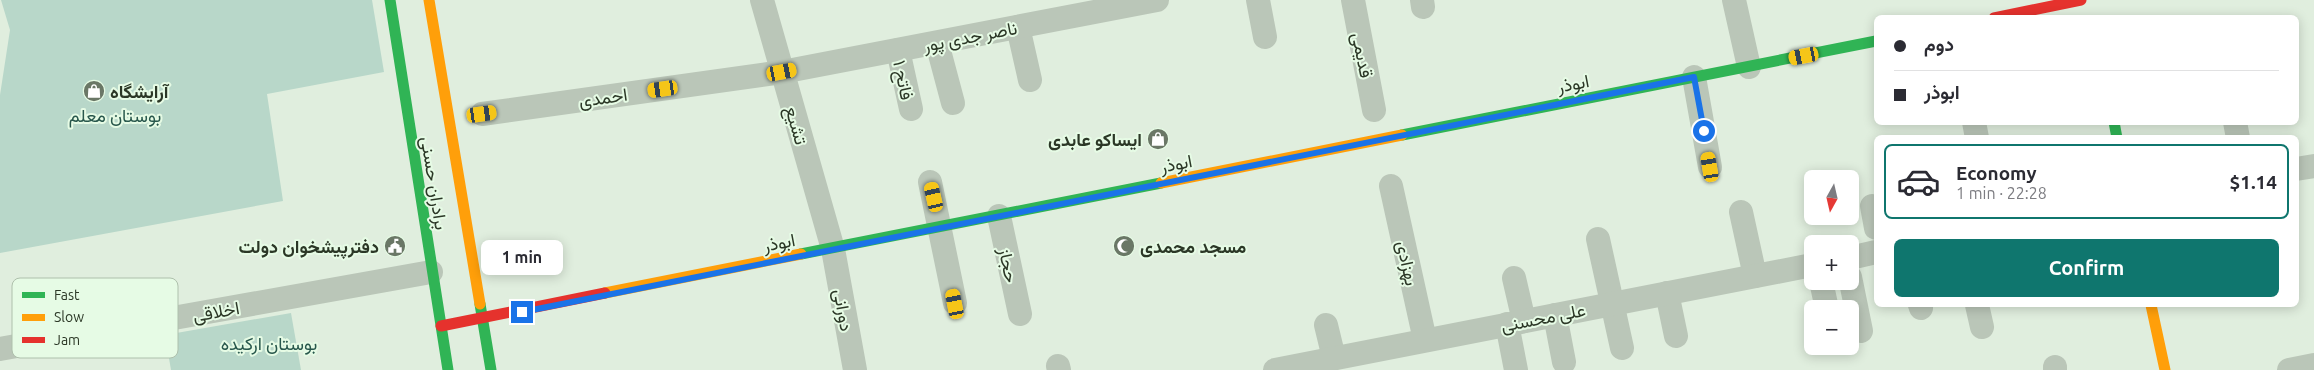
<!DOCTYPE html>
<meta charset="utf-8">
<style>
body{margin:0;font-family:Ubuntu,Vazirmatn,sans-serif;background:#f7f7f7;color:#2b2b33;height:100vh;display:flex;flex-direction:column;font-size:19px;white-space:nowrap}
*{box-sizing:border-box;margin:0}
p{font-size:16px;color:#7c7c81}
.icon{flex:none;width:28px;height:28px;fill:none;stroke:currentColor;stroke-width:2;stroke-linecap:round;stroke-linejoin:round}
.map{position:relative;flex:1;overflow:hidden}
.side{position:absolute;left:1874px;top:135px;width:425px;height:172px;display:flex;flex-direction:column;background:#fff;border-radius:8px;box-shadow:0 2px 12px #0003}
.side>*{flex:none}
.hud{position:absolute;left:1874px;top:15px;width:425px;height:110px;border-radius:8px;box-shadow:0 2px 12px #0003;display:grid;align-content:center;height:110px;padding:0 20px;background:#fff}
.needle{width:32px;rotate:188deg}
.fabs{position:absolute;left:1804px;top:170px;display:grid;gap:10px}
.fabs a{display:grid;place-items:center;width:55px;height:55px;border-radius:8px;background:#fff;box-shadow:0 2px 12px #0003;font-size:25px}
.end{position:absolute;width:22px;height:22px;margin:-11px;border:6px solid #1a73e8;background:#fff;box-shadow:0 0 0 2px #fff}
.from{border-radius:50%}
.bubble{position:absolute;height:35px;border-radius:8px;background:#fff;box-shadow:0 2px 12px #0003;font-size:16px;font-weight:600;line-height:35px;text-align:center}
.car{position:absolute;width:15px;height:30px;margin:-15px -8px;border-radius:6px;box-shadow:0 0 4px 1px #0007;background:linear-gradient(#f5c518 24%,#345 0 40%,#f5c518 0 76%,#345 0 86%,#f5c518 0)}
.hud b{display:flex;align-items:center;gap:18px;height:48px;font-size:19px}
.hud b+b{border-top:1px solid #e1e1e2}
.hud i{width:12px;height:12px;background:#2b2b33}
ul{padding:9px 0 0;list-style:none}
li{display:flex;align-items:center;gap:15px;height:75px;margin:0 10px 8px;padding:0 10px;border:2px solid transparent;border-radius:8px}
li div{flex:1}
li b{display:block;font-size:19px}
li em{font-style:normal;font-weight:600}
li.on{border-color:#0f766e}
li>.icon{width:45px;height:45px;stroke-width:1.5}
.cta{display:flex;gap:10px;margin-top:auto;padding:10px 20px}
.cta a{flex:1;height:58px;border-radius:8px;background:#0f766e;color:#fff;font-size:20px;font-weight:600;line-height:58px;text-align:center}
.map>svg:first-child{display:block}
.green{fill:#b8d7c9}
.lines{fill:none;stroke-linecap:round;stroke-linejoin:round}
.street{stroke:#bac6b8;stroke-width:24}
.fast{stroke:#30b455;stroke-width:11}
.slow{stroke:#ff9f0a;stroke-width:11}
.jam{stroke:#e5322d;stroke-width:11}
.route{stroke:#1a73e8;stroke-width:6}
.labels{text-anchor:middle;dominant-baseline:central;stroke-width:4;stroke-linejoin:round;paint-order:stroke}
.street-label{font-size:18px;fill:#2b3726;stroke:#e6fbe5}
.poi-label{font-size:18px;font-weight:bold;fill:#2b3726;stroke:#e6fbe5;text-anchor:start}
.park-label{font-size:18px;fill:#28574c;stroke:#e6fbe5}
.key{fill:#e6fbe5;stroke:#aec0ac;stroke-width:1}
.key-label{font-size:14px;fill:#2b3726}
</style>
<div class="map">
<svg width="2314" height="370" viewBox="0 0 2314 370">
<rect width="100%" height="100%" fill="#e0eede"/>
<g class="green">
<polygon points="1,0 372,0 384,72 267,94 283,201 0,253 0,95 10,30"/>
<polygon points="291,313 301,370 171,370 165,335"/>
</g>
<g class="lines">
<g class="street">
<polyline points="762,0 833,249 855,370"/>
<polyline points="1258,0 1265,37"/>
<polyline points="1353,0 1374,110"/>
<polyline points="1422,0 1423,7"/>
<polyline points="1734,0 1749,67"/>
<polyline points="1018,27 1030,80"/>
<polyline points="937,43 953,103"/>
<polyline points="898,50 911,109"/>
<polyline points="1694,77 1710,167"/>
<polyline points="482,114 782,72 1157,0"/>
<polyline points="1974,122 1977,138"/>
<polyline points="2235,122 2238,138"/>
<polyline points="2296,169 2314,166"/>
<polyline points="930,182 955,303"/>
<polyline points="1391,186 1425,340"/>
<polyline points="1872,206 1876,228"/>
<polyline points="1741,212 1755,276"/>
<polyline points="999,216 1020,314"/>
<polyline points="1598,239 1622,348"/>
<polyline points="1850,258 1876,252"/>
<polyline points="1850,277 1861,331"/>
<polyline points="1514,278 1524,321"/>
<polyline points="1821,281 1827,309"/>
<polyline points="1667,293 1676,336"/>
<polyline points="1920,305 1921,308"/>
<polyline points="1977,305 1982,327"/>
<polyline points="1555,315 1564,362"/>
<polyline points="1507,324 1516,370"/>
<polyline points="1326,325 1334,358"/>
<polyline points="0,349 431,272"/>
<polyline points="1058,366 1059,370"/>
<polyline points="2055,367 2055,370"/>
<polyline points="1275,370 1812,265"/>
<polyline points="2289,370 2314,365"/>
</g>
<g class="fast">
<polyline points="390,0 448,370"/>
<polyline points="2114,122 2117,138"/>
<polyline points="1402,135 1876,41"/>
<polyline points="801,254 1161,183"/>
<polyline points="480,304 491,370"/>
</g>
<g class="slow">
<polyline points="429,0 480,304"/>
<polyline points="1161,183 1402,135"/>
<polyline points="605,293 801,254"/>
<polyline points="2151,305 2165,370"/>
</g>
<g class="jam">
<polyline points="1994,18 2081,0"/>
<polyline points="441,326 605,293"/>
</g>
</g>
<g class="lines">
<polyline class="route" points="522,312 1694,77 1704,131"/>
</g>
<defs>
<g id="shop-disc" transform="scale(1.125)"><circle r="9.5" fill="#6a7766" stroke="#e6fbe5"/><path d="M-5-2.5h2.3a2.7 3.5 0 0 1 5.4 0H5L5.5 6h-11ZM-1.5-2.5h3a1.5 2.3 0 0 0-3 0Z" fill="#fff"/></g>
<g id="civic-disc" transform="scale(1.125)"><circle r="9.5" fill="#6a7766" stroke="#e6fbe5"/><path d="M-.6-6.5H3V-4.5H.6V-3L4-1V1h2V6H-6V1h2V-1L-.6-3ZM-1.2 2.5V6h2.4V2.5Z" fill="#fff"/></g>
<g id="mosque-disc" transform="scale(1.125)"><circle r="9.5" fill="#6a7766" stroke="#e6fbe5"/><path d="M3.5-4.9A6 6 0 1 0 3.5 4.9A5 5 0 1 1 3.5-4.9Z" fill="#fff"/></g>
</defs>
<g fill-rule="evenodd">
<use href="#shop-disc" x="94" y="91"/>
<use href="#shop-disc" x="1158" y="139"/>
<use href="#civic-disc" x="395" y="246"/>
<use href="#mosque-disc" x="1124" y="246"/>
</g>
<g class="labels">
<g class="street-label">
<text transform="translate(970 36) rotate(-11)">ناصر جدی پور</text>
<text transform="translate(1363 55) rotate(79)">قدیمی</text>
<text transform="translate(904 80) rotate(78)">فاتح ۱</text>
<text transform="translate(1573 83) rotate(-11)">ابوذر</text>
<text transform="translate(603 97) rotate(-8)">احمدی</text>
<text transform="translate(797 125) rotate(74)">تشیع</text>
<text transform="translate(1176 163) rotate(-11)">ابوذر</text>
<text transform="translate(435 183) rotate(81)">برادران حسنی</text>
<text transform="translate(779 242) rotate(-11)">ابوذر</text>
<text transform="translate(1408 263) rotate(78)">بهزادی</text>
<text transform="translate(1009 265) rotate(78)">حجاز</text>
<text transform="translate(844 310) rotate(80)">دورانی</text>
<text transform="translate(216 311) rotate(-10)">اخلاقی</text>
<text transform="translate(1543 317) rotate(-11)">علی محسنی</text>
</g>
<g class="poi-label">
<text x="110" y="91">آرایشگاه</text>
<text x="1142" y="139" text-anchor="end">ایساکو عابدی</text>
<text x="379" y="246" text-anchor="end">دفترپیشخوان دولت</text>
<text x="1140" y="246">مسجد محمدی</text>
</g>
<g class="park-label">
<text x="115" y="115">بوستان معلم</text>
<text x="269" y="343">بوستان ارکیده</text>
</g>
</g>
<rect x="12" y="278" width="166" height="80" rx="8" class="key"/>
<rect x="22" y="292" width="23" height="6" fill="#30b455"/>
<rect x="22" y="314" width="23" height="7" fill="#ff9f0a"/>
<rect x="22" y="337" width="23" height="6" fill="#e5322d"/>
<g class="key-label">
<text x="54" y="300">Fast</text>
<text x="54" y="322">Slow</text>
<text x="54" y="345">Jam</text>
</g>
</svg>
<div class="fabs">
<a><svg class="needle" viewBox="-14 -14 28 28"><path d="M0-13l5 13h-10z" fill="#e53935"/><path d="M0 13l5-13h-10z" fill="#7c7c81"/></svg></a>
<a>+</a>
<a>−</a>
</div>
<i class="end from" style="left:1704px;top:131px"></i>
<i class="end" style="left:522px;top:312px"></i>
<div class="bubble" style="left:481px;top:240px;width:82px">1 min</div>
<i class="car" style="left:1804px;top:56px;rotate:259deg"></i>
<i class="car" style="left:782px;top:72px;rotate:79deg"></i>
<i class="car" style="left:663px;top:89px;rotate:262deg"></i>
<i class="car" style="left:482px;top:114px;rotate:82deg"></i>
<i class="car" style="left:1710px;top:167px;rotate:350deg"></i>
<i class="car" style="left:934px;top:197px;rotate:347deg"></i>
<i class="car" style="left:955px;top:304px;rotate:349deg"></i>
<div class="hud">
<b><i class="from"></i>دوم</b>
<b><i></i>ابوذر</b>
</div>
<section class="side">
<ul>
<li class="on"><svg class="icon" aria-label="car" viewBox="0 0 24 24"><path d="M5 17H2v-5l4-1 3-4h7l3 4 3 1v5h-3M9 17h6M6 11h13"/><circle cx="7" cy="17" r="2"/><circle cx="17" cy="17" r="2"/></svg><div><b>Economy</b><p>1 min · 22:28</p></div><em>$1.14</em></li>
</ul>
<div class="cta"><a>Confirm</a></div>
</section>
</div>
